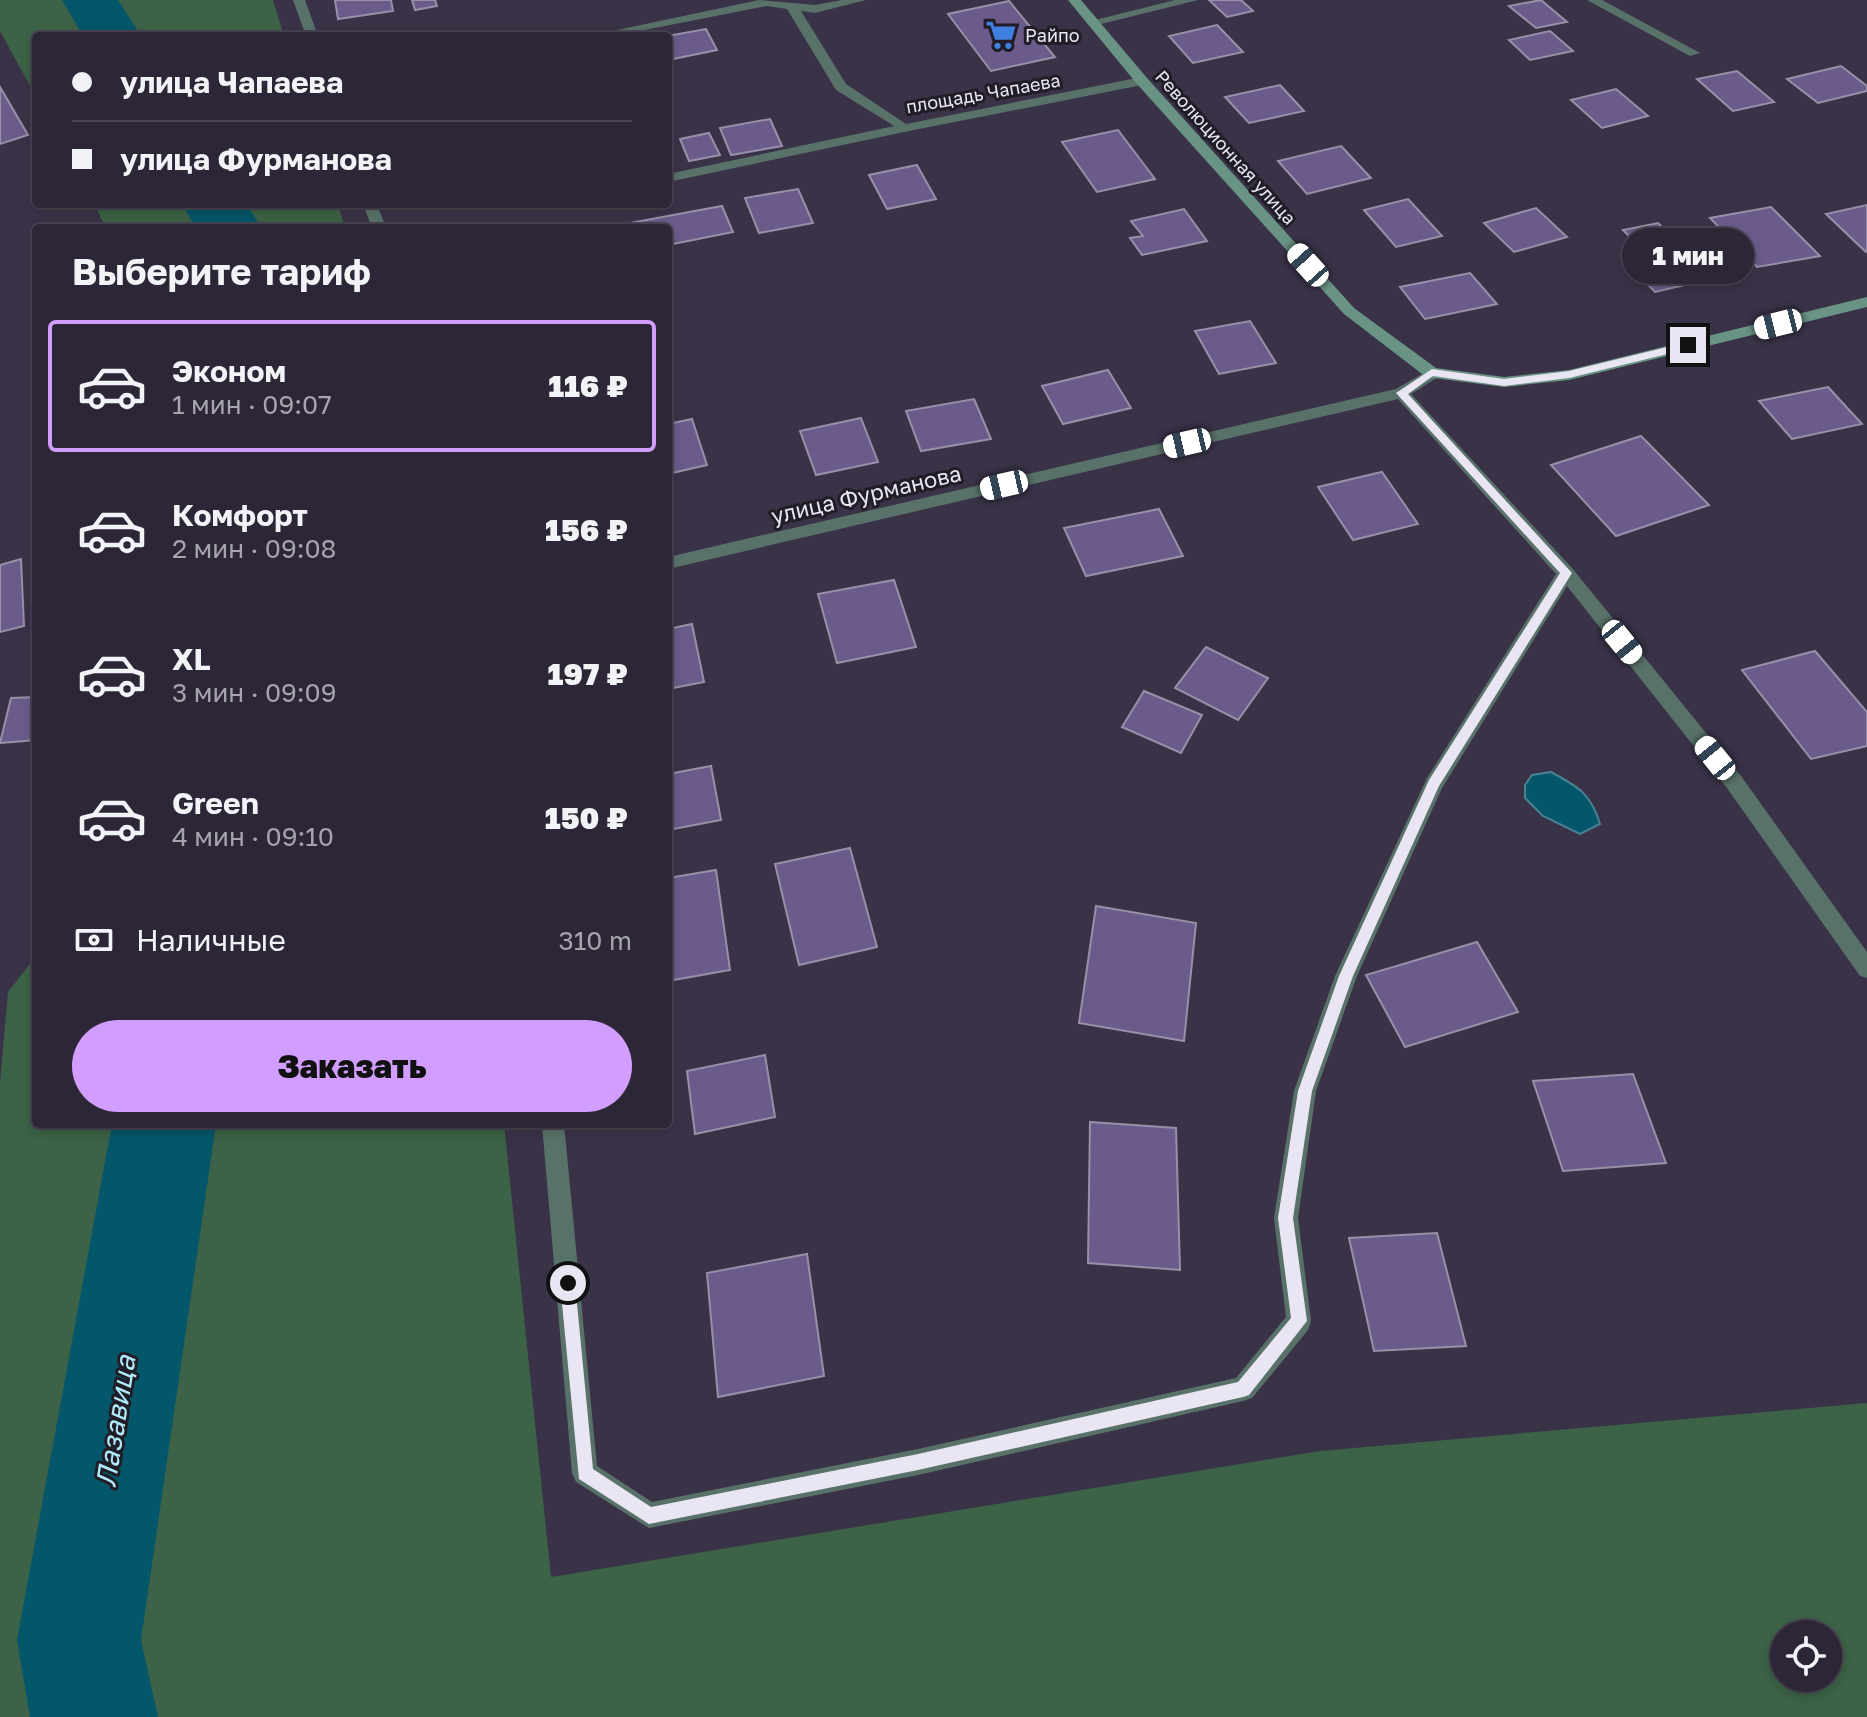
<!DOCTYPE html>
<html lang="ru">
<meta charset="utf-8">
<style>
body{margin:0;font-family:"Golos Text",sans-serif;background:#383242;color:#f1f3f6;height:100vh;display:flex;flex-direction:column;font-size:30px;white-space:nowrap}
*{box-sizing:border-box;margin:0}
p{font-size:26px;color:#a6a5ad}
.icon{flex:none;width:44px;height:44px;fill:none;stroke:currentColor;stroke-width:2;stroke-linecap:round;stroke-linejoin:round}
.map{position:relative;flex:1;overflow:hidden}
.drawer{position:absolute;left:32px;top:224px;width:640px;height:904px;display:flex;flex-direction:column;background:#2c2636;border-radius:8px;box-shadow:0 4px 12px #0003,0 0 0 2px #484351}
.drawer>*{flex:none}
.banner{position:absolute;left:32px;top:32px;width:640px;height:176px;border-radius:8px;box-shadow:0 4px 12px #0003,0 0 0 2px #484351;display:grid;align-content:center;height:176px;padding:0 40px;background:#2c2636}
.buttons{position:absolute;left:1770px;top:1620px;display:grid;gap:16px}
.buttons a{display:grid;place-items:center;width:72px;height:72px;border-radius:50%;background:#2c2636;box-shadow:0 4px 12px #0003,0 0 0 2px #484351;font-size:40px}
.end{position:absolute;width:36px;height:36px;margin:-18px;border:10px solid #eae5f3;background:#111;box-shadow:0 0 0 4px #111}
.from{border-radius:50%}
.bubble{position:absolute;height:56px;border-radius:28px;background:#2c2636;box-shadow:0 4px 12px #0003,0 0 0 2px #484351;font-size:26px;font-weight:800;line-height:56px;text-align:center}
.car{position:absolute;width:24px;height:48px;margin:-24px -12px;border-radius:10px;box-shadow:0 0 6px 2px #0007;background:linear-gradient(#fff 24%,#345 0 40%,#fff 0 76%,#345 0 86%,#fff 0)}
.banner b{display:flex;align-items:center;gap:28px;height:76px;font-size:30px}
.banner b+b{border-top:2px solid #484351}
.banner i{width:20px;height:20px;background:#f1f3f6}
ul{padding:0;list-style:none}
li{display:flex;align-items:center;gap:24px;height:132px;margin:0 16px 12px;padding:0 24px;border:4px solid transparent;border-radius:8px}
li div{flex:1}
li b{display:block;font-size:30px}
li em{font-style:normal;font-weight:800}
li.selected{border-color:#d19dfe}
li>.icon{width:72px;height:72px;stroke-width:1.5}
h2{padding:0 40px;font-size:36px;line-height:96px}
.pay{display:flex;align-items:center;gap:20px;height:88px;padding:0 40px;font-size:30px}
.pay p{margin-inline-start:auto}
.action{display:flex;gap:16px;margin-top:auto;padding:16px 40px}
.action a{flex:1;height:92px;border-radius:48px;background:#d19dfe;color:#111;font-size:32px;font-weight:800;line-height:92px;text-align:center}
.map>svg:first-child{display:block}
.green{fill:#3c6247;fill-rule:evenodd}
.water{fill:#04576a;stroke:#498293;stroke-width:2}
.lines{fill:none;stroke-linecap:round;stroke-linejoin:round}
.river{fill:#04576a;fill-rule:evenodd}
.building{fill:#6b5b8a;stroke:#9790a8;stroke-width:2}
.lane{fill:#597269;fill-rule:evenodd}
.street{fill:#597269;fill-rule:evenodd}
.secondary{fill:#699384;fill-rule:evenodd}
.route{fill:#eae5f3}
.labels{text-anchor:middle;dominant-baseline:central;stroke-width:6;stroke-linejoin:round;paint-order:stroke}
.far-poi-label{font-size:18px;fill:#eae5f3;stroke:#201d27;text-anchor:start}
.far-street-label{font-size:18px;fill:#eae5f3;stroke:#201d27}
.street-label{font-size:22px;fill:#eae5f3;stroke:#201d27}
.near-water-label{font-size:28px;font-style:italic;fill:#b1eafd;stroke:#201d27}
</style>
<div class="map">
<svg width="1867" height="1717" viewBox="0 0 1867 1717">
<rect width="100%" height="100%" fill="#3a3348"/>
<g class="green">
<polygon points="0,0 273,0 284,36 36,36 36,97 0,31"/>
<polygon points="94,204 338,204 345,228 106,228"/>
<path d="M36,956v168h468l47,453 769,-126 547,-48v314h-1867v-634l8,-91zM1828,1634v44h-44v-44z"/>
</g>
<path class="water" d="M1551,772c28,15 40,22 49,52l-20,10 -37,-18 -18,-18v-13l7,-10z"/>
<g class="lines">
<g class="river">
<polygon points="62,0 118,0 141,36 83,36"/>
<polygon points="182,204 246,204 262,228 196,228"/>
<polygon points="112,1124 216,1124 141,1640 158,1717 30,1717 17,1640"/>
</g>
</g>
<g class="building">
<polygon points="335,0 391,0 393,11 338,19"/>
<polygon points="412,0 435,0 437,6 415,10"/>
<polygon points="1209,0 1241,0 1253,11 1227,17"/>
<polygon points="1541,0 1567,22 1536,28 1509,6"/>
<polygon points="1009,1 1055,57 991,71 948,14"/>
<polygon points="1217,25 1243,52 1193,63 1169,36"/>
<polygon points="706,29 717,50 673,59 667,36"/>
<polygon points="1550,31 1573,51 1530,60 1509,40"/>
<polygon points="1841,66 1867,86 1867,91 1818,103 1787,79"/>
<polygon points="1737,71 1774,102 1733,111 1697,79"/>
<polygon points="1280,85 1304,111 1249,123 1225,97"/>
<polygon points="0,87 28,135 0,144"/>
<polygon points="1616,89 1648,116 1602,128 1571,100"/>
<polygon points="770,119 782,146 731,155 720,128"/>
<polygon points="1118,130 1155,179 1097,192 1062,142"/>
<polygon points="709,133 720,155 689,161 680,139"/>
<polygon points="1341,146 1371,178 1307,194 1278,161"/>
<polygon points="917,165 936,199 887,209 869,175"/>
<polygon points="798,189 813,223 759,233 745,198"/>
<polygon points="1408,199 1442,236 1396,247 1364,210"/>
<polygon points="1867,205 1867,251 1866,252 1826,214"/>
<polygon points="722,206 733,232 668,245 668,228 632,228 630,223"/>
<polygon points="1771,207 1820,256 1757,267 1710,218"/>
<polygon points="1536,208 1567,237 1514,252 1484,223"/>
<polygon points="1184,209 1207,241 1142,255 1130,238 1143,236 1131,221"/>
<polygon points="1658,223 1715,278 1655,292 1623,259 1647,254 1623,230"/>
<polygon points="1470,273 1497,304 1425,319 1400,287"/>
<polygon points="1250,321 1276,363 1219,374 1195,331"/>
<polygon points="1108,370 1131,408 1063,424 1042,386"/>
<polygon points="1828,387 1862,424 1792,439 1759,401"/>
<polygon points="974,399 991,439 921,451 906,411"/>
<polygon points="861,418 878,462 816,475 800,431"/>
<polygon points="692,419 707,465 668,474 668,424"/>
<polygon points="1641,436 1709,505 1616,536 1551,465"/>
<polygon points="1382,472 1418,524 1353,540 1318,487"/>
<polygon points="1159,509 1183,556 1086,576 1064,528"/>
<polygon points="21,559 24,626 0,632 0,565"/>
<polygon points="894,580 916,647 837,663 818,594"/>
<polygon points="692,624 704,682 668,689 668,629"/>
<polygon points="1206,647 1268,678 1238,720 1175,688"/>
<polygon points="1815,651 1867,712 1867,746 1811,759 1742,670"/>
<polygon points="1144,691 1202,715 1181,753 1122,727"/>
<polygon points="36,697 36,740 0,743 11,698"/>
<polygon points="711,766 721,820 668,830 668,774"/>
<polygon points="850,848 877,947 799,965 775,864"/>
<polygon points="716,870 730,970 668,981 668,878"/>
<polygon points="1096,906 1196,923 1184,1041 1079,1023"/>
<polygon points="1477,942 1518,1012 1405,1047 1366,975"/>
<polygon points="765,1055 775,1117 695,1134 687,1071"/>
<polygon points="1633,1074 1666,1163 1563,1171 1533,1081"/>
<polygon points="1090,1122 1176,1128 1180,1270 1088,1263"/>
<polygon points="1437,1233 1466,1346 1374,1351 1349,1238"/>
<polygon points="807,1254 824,1376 718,1397 707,1273"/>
</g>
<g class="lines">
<polygon class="lane" points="904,124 909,125 909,131 668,182 668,174"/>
<g class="street">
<polygon points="293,0 305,0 318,36 306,36"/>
<polygon points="759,0 815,5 842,0 866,0 815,13 801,11 846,84 906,124 1142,77 1148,81 1142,85 904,132 836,90 787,9 767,6 614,36 589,36"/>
<polygon points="1175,0 1198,0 1093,26 1087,22"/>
<polygon points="1587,0 1602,0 1700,53 1690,56"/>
<polygon points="363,204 377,204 386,228 372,228"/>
<polygon points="1432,368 1438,369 1438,377 1411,394 1572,568 1741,776 1867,952 1867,978 1860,976 1727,788 1567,586 1442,788 1357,976 1316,1091 1298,1218 1311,1321 1308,1330 1252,1398 1243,1401 918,1475 649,1528 576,1482 572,1473 542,1124 564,1124 597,1466 652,1502 918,1449 1236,1378 1286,1317 1274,1218 1294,1091 1335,976 1427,778 1556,574 1398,399 668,569 668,557 1396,389"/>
</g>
<polygon class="secondary" points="1068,0 1081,0 1147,78 1354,308 1436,368 1504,377 1569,370 1867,297 1867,307 1569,380 1504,387 1426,377 1344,314 1137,84"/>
</g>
<polygon class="route" points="1688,342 1693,345 1692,348 1569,378 1504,386 1433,376 1408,394 1572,573 1439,786 1353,976 1312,1091 1293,1218 1307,1321 1249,1395 1243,1397 918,1470 649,1524 579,1479 560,1283 568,1275 575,1283 593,1469 651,1507 918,1454 1238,1382 1291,1318 1278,1218 1298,1091 1339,976 1429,780 1560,573 1396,393 1432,369 1504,379 1569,371"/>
<defs>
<g id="supermarket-bare" transform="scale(2.4)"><path d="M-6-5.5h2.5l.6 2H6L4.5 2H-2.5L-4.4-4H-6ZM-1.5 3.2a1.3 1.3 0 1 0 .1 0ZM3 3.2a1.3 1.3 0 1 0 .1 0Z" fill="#3f7fe0" stroke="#201d27" stroke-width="2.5" paint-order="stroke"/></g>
</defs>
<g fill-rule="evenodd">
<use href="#supermarket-bare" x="1001" y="35"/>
</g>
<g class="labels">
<g class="far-poi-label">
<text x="1025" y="35">Райпо</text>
</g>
<g class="far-street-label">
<text transform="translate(983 93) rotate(-10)">площадь Чапаева</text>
<text transform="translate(1226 147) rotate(48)">Революционная улица</text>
</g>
<g class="street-label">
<text transform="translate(866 494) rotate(-13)">улица Фурманова</text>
</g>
<g class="near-water-label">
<text transform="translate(115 1421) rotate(-81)">Лазавица</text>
</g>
</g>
</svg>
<div class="buttons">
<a><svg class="icon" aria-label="locate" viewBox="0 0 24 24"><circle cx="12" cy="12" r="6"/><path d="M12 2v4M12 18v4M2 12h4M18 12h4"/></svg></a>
</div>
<i class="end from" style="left:568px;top:1283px"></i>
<i class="end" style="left:1688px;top:345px"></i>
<div class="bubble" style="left:1622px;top:228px;width:132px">1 мин</div>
<i class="car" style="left:1308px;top:265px;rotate:318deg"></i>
<i class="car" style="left:1778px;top:324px;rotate:256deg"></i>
<i class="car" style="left:1187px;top:443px;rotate:257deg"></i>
<i class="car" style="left:1004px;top:485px;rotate:257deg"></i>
<i class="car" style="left:1622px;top:642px;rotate:141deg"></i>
<i class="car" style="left:1715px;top:758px;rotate:321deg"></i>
<div class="banner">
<b><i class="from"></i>улица Чапаева</b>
<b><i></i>улица Фурманова</b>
</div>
<section class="drawer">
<h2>Выберите тариф</h2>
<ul>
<li class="selected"><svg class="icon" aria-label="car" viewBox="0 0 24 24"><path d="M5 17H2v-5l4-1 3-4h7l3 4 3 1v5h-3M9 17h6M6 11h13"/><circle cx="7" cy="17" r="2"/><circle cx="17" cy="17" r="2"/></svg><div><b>Эконом</b><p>1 мин · 09:07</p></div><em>116 ₽</em></li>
<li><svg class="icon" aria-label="car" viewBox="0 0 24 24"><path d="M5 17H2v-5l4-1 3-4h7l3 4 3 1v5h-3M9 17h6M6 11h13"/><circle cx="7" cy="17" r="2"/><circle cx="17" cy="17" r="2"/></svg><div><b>Комфорт</b><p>2 мин · 09:08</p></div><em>156 ₽</em></li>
<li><svg class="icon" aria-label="car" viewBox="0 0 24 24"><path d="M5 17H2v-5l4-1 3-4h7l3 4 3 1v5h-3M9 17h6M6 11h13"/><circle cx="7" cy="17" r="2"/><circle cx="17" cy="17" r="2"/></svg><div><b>XL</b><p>3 мин · 09:09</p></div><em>197 ₽</em></li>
<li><svg class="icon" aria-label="car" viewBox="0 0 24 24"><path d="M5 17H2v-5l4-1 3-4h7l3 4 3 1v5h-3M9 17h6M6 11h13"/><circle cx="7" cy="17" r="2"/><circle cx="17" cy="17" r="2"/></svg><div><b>Green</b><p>4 мин · 09:10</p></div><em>150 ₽</em></li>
</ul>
<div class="pay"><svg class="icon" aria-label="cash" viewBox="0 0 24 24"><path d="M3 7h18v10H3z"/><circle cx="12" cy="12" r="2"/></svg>Наличные<p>310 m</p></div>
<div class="action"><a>Заказать</a></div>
</section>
</div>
